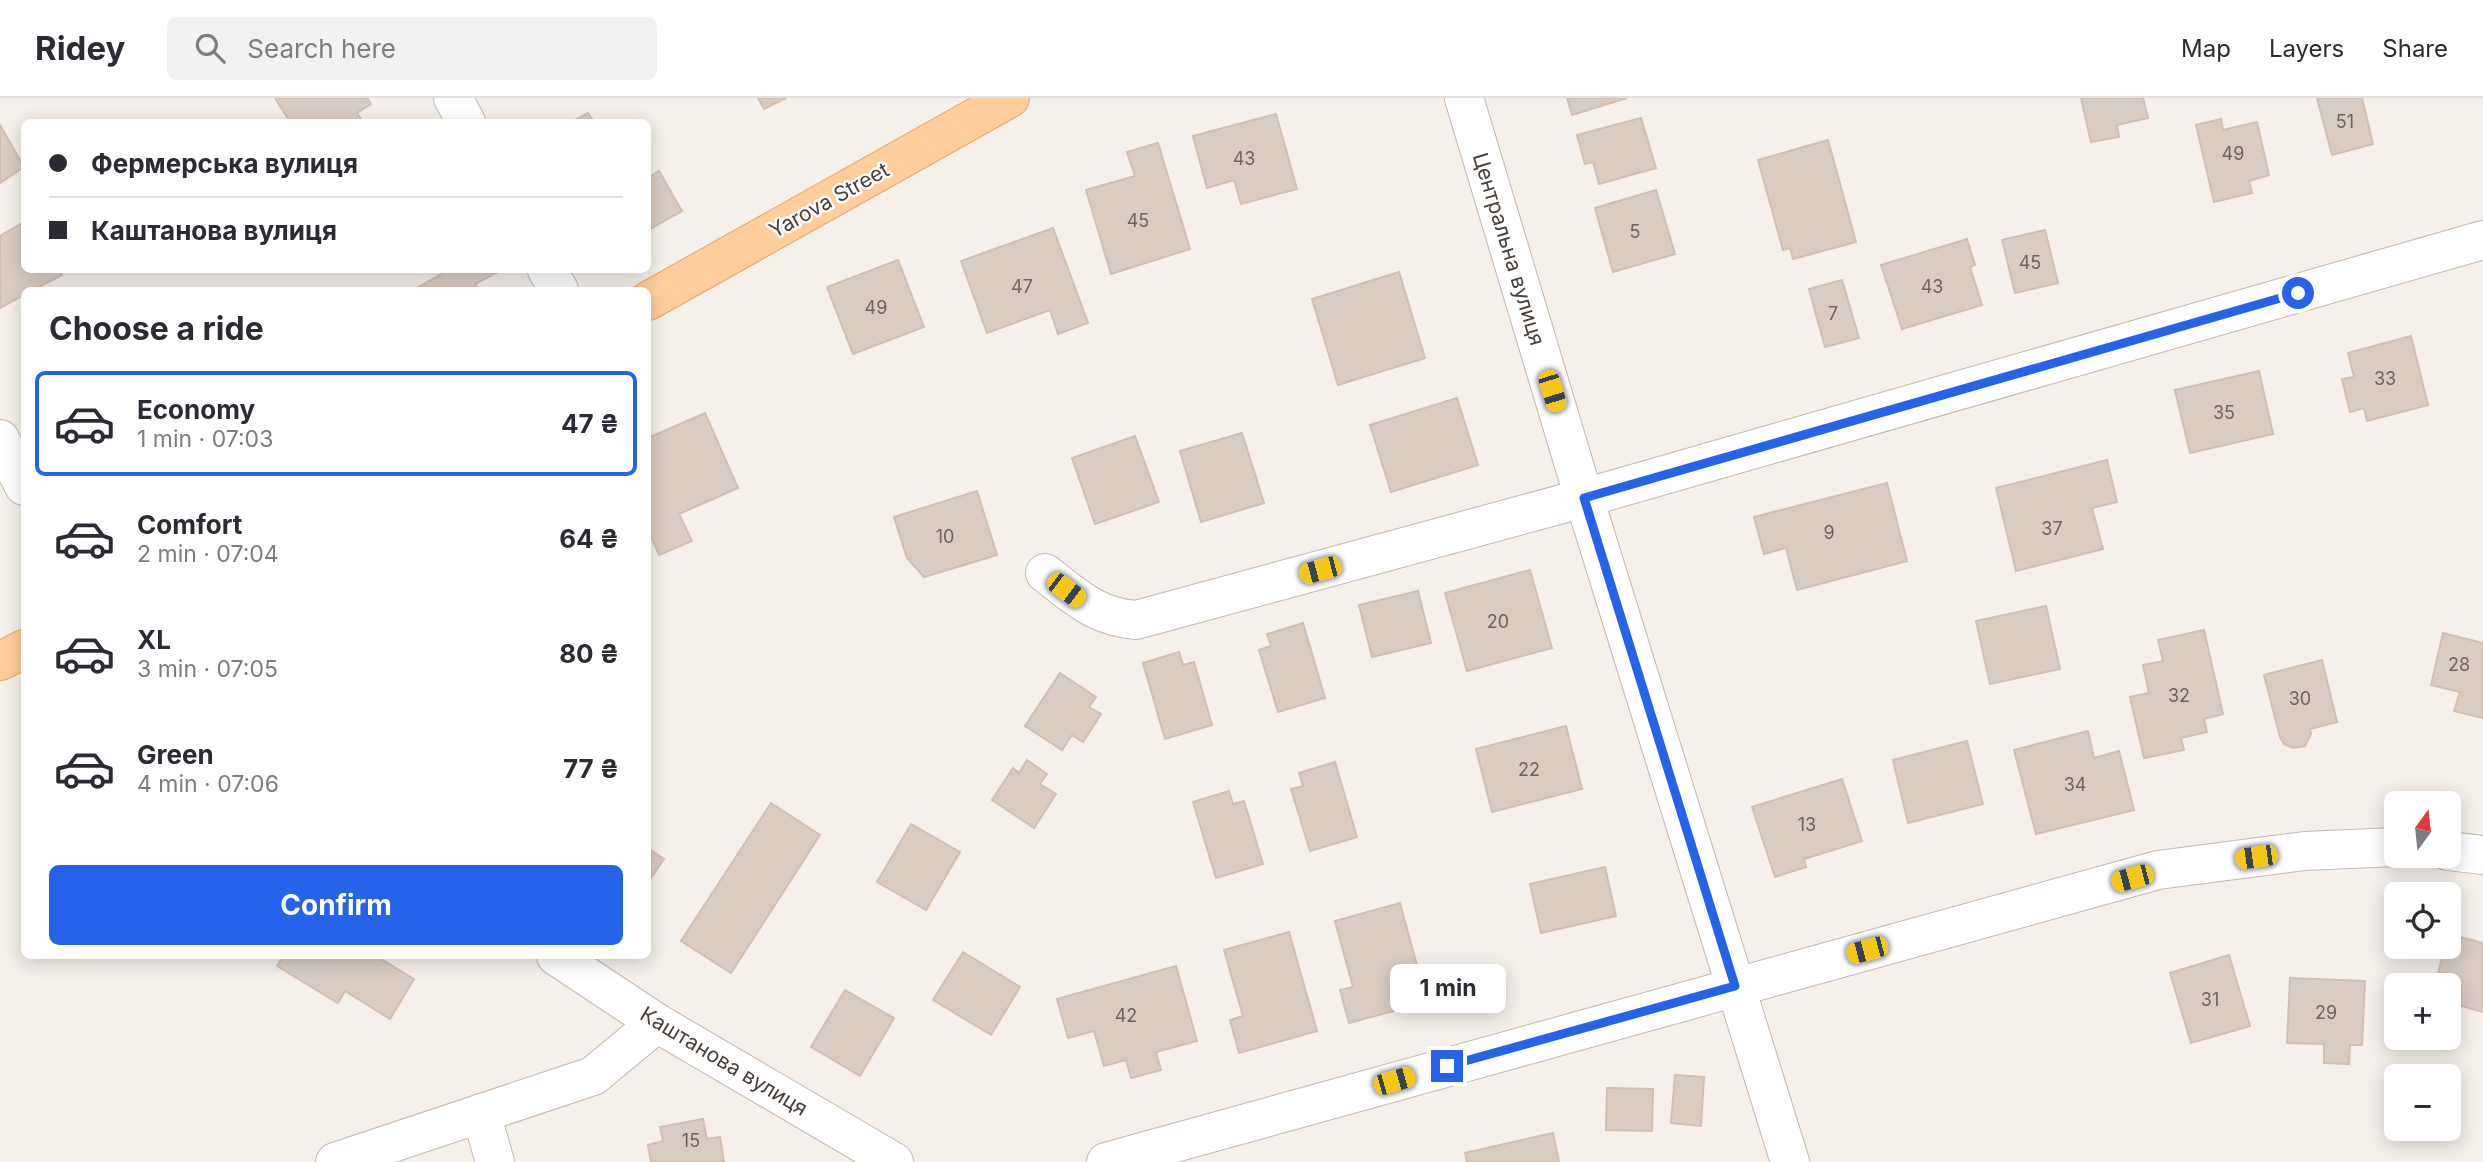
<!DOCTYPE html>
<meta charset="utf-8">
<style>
body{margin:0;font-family:Inter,sans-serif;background:#f2f2f3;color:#2b2b33;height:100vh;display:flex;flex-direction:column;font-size:26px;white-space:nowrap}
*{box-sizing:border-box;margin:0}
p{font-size:23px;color:#7c7c81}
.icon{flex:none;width:38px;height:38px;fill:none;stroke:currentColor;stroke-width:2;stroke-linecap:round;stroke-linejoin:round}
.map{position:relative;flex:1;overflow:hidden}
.panel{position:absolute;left:21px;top:189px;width:630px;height:672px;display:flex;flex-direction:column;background:#fff;border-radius:10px;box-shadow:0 4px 18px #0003}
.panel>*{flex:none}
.banner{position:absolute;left:21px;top:21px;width:630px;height:154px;border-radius:10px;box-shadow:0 4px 18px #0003;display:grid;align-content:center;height:154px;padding:0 28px;background:#fff}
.needle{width:46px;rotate:15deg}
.fabs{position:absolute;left:2384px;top:693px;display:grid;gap:14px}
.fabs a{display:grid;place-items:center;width:77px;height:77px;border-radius:10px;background:#fff;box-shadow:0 4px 18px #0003;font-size:35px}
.end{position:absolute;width:32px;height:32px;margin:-16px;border:9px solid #2563eb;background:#fff;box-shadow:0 0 0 4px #fff}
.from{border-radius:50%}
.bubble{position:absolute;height:49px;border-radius:10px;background:#fff;box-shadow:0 4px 18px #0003;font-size:23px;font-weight:700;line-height:49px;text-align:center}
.car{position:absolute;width:21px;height:42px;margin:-21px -10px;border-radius:9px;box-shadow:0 0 5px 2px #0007;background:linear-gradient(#f5c518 24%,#345 0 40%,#f5c518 0 76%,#345 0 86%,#f5c518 0)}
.banner b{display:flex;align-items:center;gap:24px;height:66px;font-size:26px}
.banner b+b{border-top:2px solid #e1e1e2}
.banner i{width:18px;height:18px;background:#2b2b33}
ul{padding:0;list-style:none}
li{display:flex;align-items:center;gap:21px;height:105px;margin:0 14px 10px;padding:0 14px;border:4px solid transparent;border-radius:10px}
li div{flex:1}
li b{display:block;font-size:26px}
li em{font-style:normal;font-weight:700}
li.active{border-color:#2563eb}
li>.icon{width:63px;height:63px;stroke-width:1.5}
h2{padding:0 28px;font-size:32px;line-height:84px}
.cta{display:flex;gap:14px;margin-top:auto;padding:14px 28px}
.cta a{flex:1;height:80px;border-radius:10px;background:#2563eb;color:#fff;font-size:28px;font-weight:700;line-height:80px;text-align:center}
header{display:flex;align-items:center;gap:42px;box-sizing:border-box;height:98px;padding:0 35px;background:#fff;border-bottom:2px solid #e1e1e2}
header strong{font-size:33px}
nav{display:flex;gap:38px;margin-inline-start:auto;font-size:24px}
.search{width:490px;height:63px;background:#f2f2f3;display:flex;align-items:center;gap:18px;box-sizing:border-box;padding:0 24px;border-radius:10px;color:#7c7c81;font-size:26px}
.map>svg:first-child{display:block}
.building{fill:#dbccc2;stroke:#d3bfb2;stroke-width:2}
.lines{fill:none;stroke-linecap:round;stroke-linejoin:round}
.minor-casing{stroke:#c4b8af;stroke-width:40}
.major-casing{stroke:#e8a666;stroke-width:40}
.minor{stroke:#fff;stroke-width:38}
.major{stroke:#ffce9a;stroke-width:38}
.route{stroke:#2563eb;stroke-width:9}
.labels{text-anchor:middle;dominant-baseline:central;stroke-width:5;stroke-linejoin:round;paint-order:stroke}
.number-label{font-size:18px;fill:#6e625a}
.street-label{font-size:21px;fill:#4a3f38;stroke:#fff}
</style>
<header>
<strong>Ridey</strong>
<div class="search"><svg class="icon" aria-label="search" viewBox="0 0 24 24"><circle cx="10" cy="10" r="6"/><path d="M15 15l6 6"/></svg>Search here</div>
<nav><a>Map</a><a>Layers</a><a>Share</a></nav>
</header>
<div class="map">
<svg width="2483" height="1064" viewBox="0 0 2483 1064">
<rect width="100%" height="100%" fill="#f5f0ea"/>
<g class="building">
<polygon points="275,0 367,0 371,6 357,15 363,24 290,24"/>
<polygon points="758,0 786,0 764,11"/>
<polygon points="1567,0 1627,0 1572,17"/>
<polygon points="2081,0 2143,0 2148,20 2117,27 2119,39 2091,44"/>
<polygon points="2317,0 2362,0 2373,46 2332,57"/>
<polygon points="588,15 594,24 571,24"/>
<polygon points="1276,16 1297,91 1241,106 1234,82 1207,90 1193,38"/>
<polygon points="1641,20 1656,70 1599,86 1593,64 1585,66 1577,37"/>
<polygon points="2221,21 2223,32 2257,24 2269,77 2249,83 2252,95 2214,104 2196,27"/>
<polygon points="0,27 24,69 0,85"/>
<polygon points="1828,42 1856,144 1793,161 1790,150 1783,152 1758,62"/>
<polygon points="1158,45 1190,151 1111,176 1086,92 1135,78 1127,54"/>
<polygon points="659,73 682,113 648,132 648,80"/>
<polygon points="1656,92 1675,156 1613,174 1595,110"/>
<polygon points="24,124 24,172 59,172 62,177 33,192 24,192 24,197 0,210 0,138"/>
<polygon points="1053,130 1088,225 1058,236 1050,212 987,235 961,163"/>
<polygon points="2045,132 2058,185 2015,195 2002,142"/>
<polygon points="1967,141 1975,167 1970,169 1982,207 1902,231 1881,167"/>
<polygon points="898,162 924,229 853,256 827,189"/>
<polygon points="449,172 496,172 498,174 475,186 479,192 413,192"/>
<polygon points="1399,174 1425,260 1338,287 1312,201"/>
<polygon points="1842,182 1859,240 1825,249 1809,191"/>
<polygon points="2411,238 2428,307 2367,323 2364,310 2350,314 2342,281 2354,279 2348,255"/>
<polygon points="2259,273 2273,336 2190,355 2175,292"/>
<polygon points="1457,300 1478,367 1391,394 1370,327"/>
<polygon points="705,315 738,390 679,416 692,443 659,457 648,431 648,340"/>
<polygon points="1242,335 1264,405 1201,424 1180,353"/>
<polygon points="1135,338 1159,404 1095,426 1072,360"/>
<polygon points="2107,362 2117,404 2092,410 2103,451 2016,473 1996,390"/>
<polygon points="1887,385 1907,463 1797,492 1786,450 1764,456 1754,419"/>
<polygon points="977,393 997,457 924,479 907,460 894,419"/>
<polygon points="1530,472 1552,550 1467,573 1445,495"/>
<polygon points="1418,493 1431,545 1372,559 1359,507"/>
<polygon points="2046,508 2060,571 1990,586 1976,523"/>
<polygon points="1303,525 1325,600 1278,614 1259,552 1271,548 1267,536"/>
<polygon points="2204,532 2223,616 2204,621 2207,634 2181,640 2184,652 2144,660 2130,599 2149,595 2143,567 2163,563 2158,542"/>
<polygon points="2443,535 2483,545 2483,620 2454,613 2460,594 2431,587"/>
<polygon points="1179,554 1183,567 1194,564 1212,627 1165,641 1143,565"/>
<polygon points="2322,562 2337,624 2310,631 2311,636 2305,648 2293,650 2284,646 2280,639 2264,577"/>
<polygon points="1060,575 1096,599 1089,609 1101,616 1083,644 1072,637 1062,652 1025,628"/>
<polygon points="1566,628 1582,691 1492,714 1476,651"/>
<polygon points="2088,633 2094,660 2119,653 2134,712 2036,736 2014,652"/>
<polygon points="1967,643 1983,706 1908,725 1893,662"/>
<polygon points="1027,662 1047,676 1040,686 1056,696 1034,730 992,702 1013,670 1019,675"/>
<polygon points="1335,664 1357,739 1310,753 1291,691 1303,688 1299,675"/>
<polygon points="1842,681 1862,743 1804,761 1806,769 1775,779 1752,709"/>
<polygon points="1229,693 1233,706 1244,703 1263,766 1216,780 1193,704"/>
<polygon points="771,705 820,737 731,875 681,843"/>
<polygon points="911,726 960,754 926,812 877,784"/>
<polygon points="648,750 664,761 648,784"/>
<polygon points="1605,769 1616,818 1541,835 1530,786"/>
<polygon points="1400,805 1427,904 1349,925 1340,892 1353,889 1335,823"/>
<polygon points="1289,834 1317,933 1239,955 1230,922 1243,918 1224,852"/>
<polygon points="2449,836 2483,845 2483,914 2448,904 2448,887 2435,887 2445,849 2448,849"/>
<polygon points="963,854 1020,889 991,937 933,902"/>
<polygon points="2229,857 2250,928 2191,945 2170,875"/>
<polygon points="283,858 376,858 414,881 390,921 345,893 338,905 277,868"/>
<polygon points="1176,868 1197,943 1156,954 1161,972 1131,980 1126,962 1104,968 1094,933 1068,940 1057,901"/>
<polygon points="2290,880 2365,883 2362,947 2350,947 2349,966 2324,965 2324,946 2287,945"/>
<polygon points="845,892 894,920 860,978 811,949"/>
<polygon points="1675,977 1704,979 1701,1028 1671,1025"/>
<polygon points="1607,990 1653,991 1652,1033 1606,1032"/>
<polygon points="703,1021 707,1041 720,1039 724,1064 651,1064 648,1047 663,1043 660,1029"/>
<polygon points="1553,1035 1559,1064 1467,1064 1465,1055"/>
</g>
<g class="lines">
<g class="minor-casing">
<g id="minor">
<polyline points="453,0 466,24"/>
<polyline points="1464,0 1584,400 1790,1064"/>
<polyline points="547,172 559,192"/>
<polyline points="0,341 24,388"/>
<path d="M1045,475c31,24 51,44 91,47l448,-122 899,-258"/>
<polyline points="2448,753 2483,757"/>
<polyline points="556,858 657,925 894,1064"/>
<polyline points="481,1015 495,1064"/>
<polyline points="335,1064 593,978 657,925"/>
<polyline points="1106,1064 2158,772 2305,753 2396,749"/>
</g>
</g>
<g class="major-casing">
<g id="major">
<polyline points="648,203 1010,0"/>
<polyline points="0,563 24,551"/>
</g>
</g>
<use href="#minor" class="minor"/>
<use href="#major" class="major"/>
</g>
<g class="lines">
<polyline class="route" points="1447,968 1735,888 1584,400 2298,195"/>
</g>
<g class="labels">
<g class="number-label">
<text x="2345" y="23">51</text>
<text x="2233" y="55">49</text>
<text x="1244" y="60">43</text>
<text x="1138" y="122">45</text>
<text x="1635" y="133">5</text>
<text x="2030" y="164">45</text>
<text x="1022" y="188">47</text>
<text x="1932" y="188">43</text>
<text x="876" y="209">49</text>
<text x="1833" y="215">7</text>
<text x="2385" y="280">33</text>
<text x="2224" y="314">35</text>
<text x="2052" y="430">37</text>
<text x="1829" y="434">9</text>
<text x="945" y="438">10</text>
<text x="1498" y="523">20</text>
<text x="2459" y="566">28</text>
<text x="2179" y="597">32</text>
<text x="2300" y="600">30</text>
<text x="1529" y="671">22</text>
<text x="2075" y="686">34</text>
<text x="1807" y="726">13</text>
<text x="2210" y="901">31</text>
<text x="2326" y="914">29</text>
<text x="1126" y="917">42</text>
<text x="691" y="1042">15</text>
</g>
<g class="street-label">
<text transform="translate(829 102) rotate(-29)">Yarova Street</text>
<text transform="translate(1509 151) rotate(73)">Центральна вулиця</text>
<text transform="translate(724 963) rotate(31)">Каштанова вулиця</text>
</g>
</g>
</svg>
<div class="fabs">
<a><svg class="needle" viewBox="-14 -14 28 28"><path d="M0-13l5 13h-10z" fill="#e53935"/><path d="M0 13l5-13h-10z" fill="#7c7c81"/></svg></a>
<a><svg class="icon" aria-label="locate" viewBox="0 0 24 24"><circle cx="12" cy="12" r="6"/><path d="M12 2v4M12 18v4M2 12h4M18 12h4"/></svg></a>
<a>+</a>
<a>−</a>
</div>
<i class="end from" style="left:2298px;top:195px"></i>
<i class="end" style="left:1447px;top:968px"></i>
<div class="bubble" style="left:1390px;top:866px;width:116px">1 min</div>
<i class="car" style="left:1552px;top:293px;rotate:163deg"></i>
<i class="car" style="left:1320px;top:472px;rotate:255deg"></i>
<i class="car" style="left:1066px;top:492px;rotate:127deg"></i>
<i class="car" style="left:2256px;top:759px;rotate:262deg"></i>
<i class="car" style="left:2132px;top:780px;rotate:255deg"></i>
<i class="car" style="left:1867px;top:852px;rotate:255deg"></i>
<i class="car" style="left:1394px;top:983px;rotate:74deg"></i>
<div class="banner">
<b><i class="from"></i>Фермерська вулиця</b>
<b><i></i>Каштанова вулиця</b>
</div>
<section class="panel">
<h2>Choose a ride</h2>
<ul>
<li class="active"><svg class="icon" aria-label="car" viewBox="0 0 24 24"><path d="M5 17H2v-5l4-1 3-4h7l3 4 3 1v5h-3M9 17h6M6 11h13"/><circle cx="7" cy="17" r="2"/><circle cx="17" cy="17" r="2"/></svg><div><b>Economy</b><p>1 min · 07:03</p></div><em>47 ₴</em></li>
<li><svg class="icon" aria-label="car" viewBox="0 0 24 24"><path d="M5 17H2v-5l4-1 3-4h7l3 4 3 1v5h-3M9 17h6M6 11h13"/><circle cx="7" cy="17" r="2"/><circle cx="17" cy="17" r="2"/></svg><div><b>Comfort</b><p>2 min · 07:04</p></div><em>64 ₴</em></li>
<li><svg class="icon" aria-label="car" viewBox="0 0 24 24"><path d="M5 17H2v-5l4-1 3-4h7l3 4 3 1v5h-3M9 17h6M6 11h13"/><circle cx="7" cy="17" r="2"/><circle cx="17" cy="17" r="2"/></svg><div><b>XL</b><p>3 min · 07:05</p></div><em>80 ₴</em></li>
<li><svg class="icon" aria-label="car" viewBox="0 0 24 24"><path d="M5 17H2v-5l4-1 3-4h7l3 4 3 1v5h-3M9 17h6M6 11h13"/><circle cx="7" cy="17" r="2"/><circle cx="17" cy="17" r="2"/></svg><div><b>Green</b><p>4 min · 07:06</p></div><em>77 ₴</em></li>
</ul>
<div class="cta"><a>Confirm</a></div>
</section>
</div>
